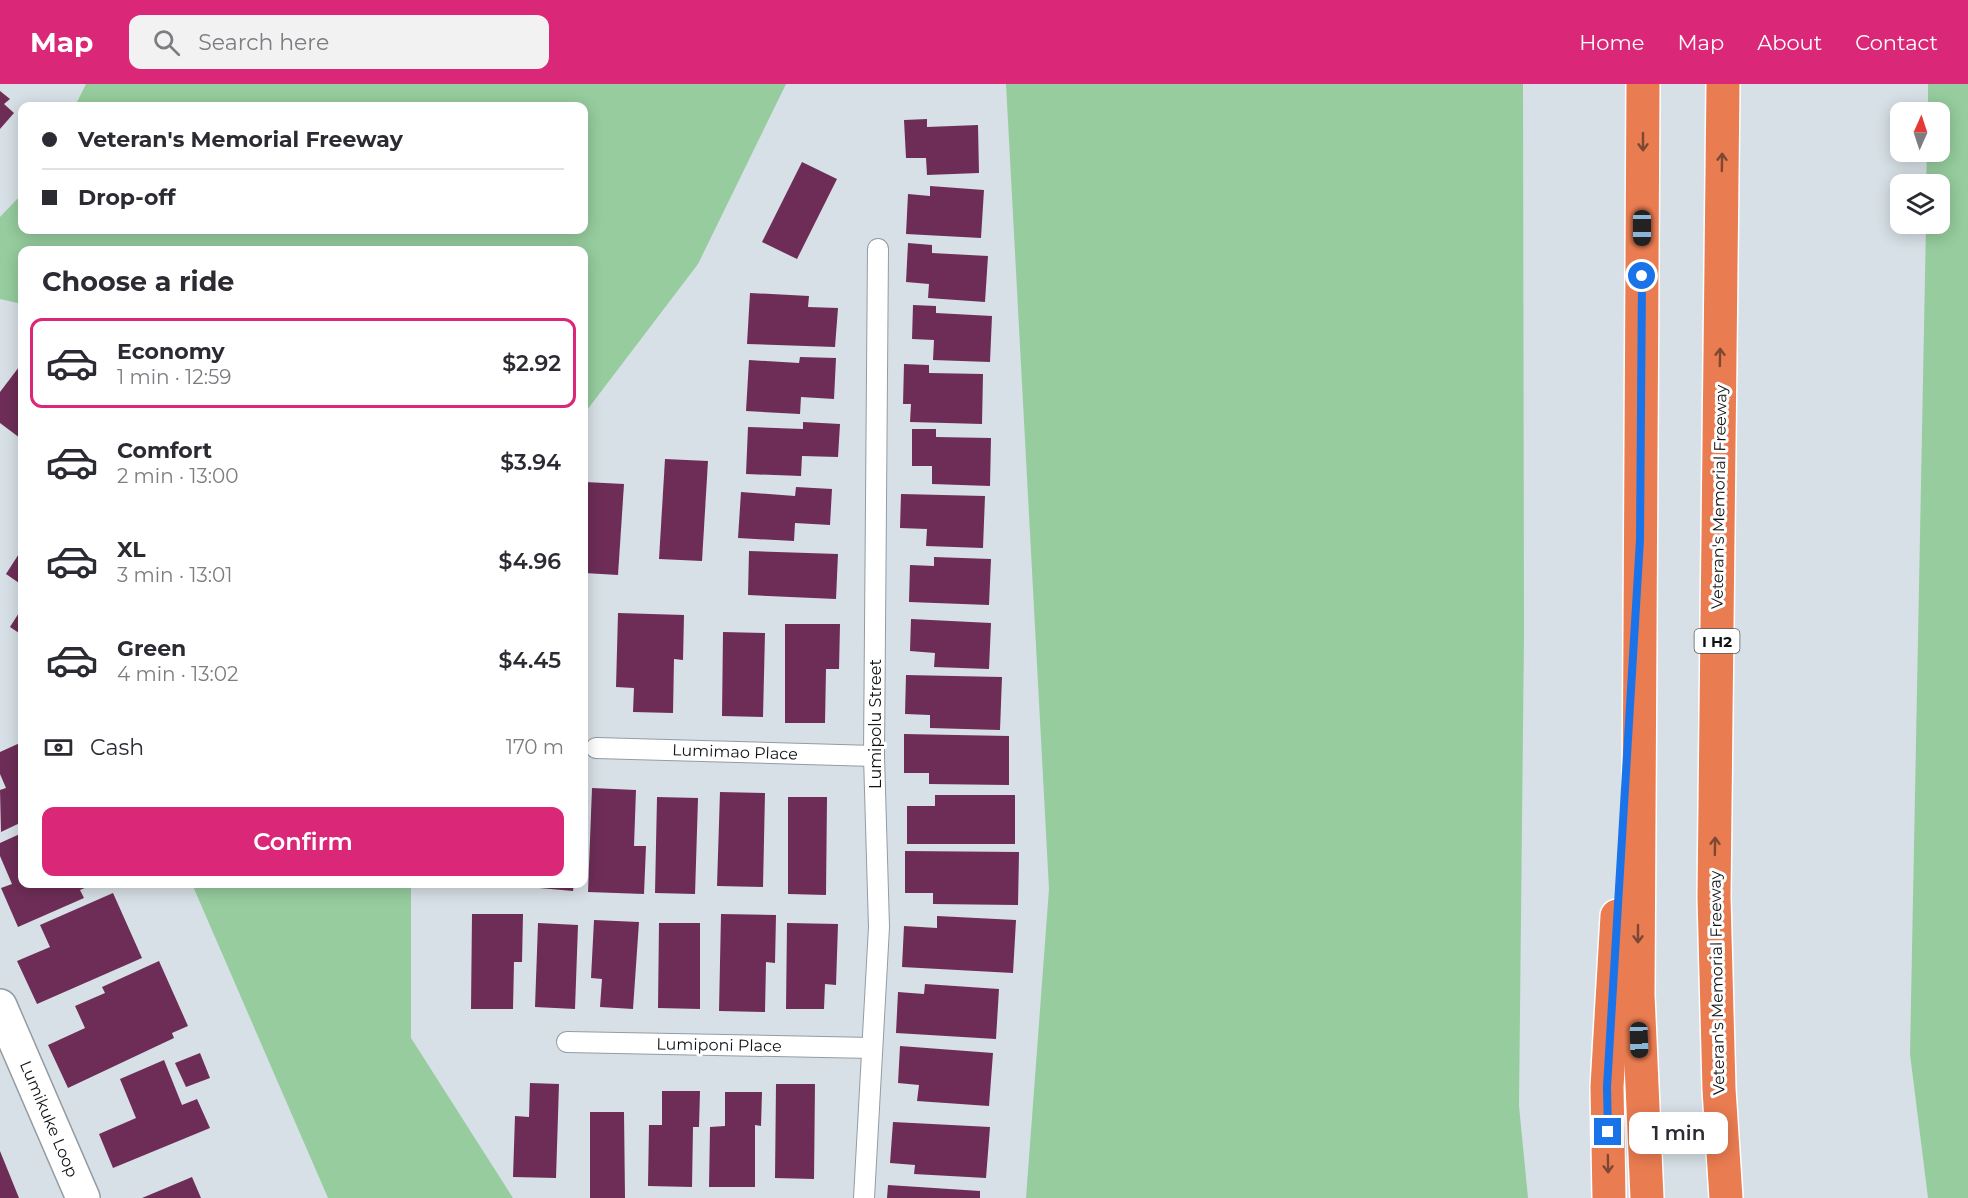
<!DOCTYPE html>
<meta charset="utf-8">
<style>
body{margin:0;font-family:Montserrat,sans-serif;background:#f2f2f3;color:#2b2b33;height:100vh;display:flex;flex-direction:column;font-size:22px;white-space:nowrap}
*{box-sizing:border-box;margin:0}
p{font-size:20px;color:#7c7c81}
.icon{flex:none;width:33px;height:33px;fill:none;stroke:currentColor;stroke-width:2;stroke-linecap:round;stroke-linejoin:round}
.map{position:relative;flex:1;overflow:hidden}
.panel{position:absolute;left:18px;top:162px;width:570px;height:642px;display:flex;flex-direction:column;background:#fff;border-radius:12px;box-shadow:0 3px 15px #0003}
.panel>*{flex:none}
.banner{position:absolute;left:18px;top:18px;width:570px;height:132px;border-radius:12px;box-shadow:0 3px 15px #0003;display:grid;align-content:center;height:132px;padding:0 24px;background:#fff}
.needle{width:39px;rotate:3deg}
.controls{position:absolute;left:1890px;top:18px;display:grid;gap:12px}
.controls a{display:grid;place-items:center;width:60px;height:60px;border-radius:12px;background:#fff;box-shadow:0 3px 15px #0003;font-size:30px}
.end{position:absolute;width:27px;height:27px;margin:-14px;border:8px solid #1a73e8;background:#fff;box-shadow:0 0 0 3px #fff}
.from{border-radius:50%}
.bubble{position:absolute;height:42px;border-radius:12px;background:#fff;box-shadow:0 3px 15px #0003;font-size:20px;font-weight:600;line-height:42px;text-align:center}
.car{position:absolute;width:18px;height:36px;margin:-18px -9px;border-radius:8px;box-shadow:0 0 4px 2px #0007;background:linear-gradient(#222 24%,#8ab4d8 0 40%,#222 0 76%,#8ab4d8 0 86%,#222 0)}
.banner b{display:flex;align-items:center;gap:21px;height:57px;font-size:22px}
.banner b+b{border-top:2px solid #e1e1e2}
.banner i{width:15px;height:15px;background:#2b2b33}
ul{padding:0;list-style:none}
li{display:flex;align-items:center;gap:18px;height:90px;margin:0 12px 9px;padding:0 12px;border:3px solid transparent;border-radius:12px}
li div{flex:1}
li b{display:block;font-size:22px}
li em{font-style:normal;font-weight:600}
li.selected{border-color:#db2777}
li>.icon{width:54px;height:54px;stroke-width:1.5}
h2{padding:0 24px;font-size:27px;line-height:72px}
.pay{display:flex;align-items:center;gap:15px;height:66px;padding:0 24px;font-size:22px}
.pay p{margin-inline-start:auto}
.primary-button{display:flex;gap:12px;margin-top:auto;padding:12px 24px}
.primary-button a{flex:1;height:69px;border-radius:12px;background:#db2777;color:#fff;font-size:24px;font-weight:600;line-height:69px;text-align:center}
header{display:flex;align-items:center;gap:36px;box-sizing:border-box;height:84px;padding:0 30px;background:#db2777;color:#fff}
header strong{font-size:28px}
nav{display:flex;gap:33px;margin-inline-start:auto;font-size:21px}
.search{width:420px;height:54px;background:#f2f2f3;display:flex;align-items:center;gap:15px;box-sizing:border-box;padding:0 21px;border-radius:12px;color:#7c7c81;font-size:22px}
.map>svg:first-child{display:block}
.green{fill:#96cc9e}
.building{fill:#6e2d57}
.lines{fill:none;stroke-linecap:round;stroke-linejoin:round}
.service-casing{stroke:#949ca2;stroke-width:22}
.minor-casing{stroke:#949ca2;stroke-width:36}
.motorway-casing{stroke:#fff;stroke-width:36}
.service{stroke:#fff;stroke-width:20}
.minor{stroke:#fff;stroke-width:33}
.motorway{stroke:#ea7c51;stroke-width:33}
.oneway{stroke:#7d4833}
.route{stroke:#1a73e8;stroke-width:8}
.labels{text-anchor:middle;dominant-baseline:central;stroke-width:6;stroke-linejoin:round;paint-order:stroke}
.shield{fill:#fff;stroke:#585a5b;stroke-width:1.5}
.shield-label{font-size:15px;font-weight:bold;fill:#101315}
.street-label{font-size:16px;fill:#101315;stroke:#fff}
</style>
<header>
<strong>Map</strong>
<div class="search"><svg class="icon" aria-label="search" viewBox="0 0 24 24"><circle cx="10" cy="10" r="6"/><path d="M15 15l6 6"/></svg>Search here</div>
<nav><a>Home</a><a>Map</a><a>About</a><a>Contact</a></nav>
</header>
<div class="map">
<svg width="1968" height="1114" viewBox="0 0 1968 1114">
<rect width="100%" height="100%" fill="#d7e0e6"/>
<g class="green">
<polygon points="86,0 786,0 698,180 584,330 584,166 22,166 22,220 0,215 0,133 22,110 22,146 584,146 584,22 75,22"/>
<polygon points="1006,0 1523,0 1524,550 1519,1022 1528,1114 1026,1114 1049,805"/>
<polygon points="1928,0 1968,0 1968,1114 1928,1114 1910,970 1926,140 1940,140 1940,100 1926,100 1927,68 1940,68 1940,28 1928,28"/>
<polygon points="192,800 411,800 411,954 513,1114 328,1114"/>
</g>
<g class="building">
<polygon points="0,7 10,15 4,20 14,29 0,45"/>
<polygon points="927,35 927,43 978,41 979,89 927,91 926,74 906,74 904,36"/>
<polygon points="802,78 837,95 797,175 762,158"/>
<polygon points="930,102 984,106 981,154 906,150 908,110 930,112"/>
<polygon points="908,159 932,161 932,169 988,172 985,218 928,214 929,200 906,198"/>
<polygon points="750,209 809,212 808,223 838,224 835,263 747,260"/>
<polygon points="913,221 936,222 936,229 992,232 990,278 933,276 934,256 912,255"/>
<polygon points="800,273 836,274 834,315 801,313 800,330 746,327 749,276 799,279"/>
<polygon points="22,279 22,351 20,354 0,339 0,308"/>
<polygon points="904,280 929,281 929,289 983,290 982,340 910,338 911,320 903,320"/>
<polygon points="803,338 840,340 838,373 802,372 801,392 746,390 748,343 803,345"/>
<polygon points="912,345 936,345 936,353 991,354 990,402 932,400 932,382 912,382"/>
<polygon points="665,375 708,377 702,477 659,475"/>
<polygon points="585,398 624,400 618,491 584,489"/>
<polygon points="796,403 832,405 830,441 795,439 794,457 738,454 741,408 795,412"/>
<polygon points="901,410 985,412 983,464 926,462 927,445 900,444"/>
<polygon points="22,465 22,501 6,490"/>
<polygon points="749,467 838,470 836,515 748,511"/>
<polygon points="934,473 991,475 989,521 909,518 910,481 934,482"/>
<polygon points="22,524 22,551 10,543"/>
<polygon points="618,529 684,531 683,576 674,575 673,629 633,628 634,604 616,603"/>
<polygon points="911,535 991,539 989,585 934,583 935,569 910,567"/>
<polygon points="785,540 840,540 839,585 826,585 825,639 785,639"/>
<polygon points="723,548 765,549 763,633 722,632"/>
<polygon points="906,591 1002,593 1000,646 930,644 930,631 905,630"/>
<polygon points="904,650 1009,652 1009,701 929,700 929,689 904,689"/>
<polygon points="22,658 22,738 1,748 0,706 6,704 0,690 0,668"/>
<polygon points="592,704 636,706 634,762 646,762 644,810 588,808"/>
<polygon points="720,708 765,709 763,803 717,802"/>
<polygon points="935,711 1015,711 1015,760 907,760 907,722 935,722"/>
<polygon points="657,713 698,714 695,810 655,809"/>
<polygon points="788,713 827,713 826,811 788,810"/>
<polygon points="22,749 22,800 94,800 80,806 84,814 18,843 1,804 12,800 0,772 0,759"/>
<polygon points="905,767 1019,768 1018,821 933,820 933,809 905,809"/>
<polygon points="528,800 574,800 573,807 528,803"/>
<polygon points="113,809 142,874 37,920 17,877 50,863 40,841"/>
<polygon points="472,830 523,830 522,878 514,878 513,925 471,925"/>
<polygon points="721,830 776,831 775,879 766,878 765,928 719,927"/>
<polygon points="937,832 1016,836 1013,889 902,883 904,842 937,844"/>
<polygon points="594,836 639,838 633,925 600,923 602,895 591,894"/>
<polygon points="538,839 578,841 575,925 535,923"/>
<polygon points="659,839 700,839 700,925 658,924"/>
<polygon points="787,839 838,840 836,901 825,900 824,925 786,925"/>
<polygon points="159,877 188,942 172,949 174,954 68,1004 48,961 85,944 75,922 105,909 102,903"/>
<polygon points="925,900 999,905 996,955 896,949 898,908 924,910"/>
<polygon points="900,962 993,969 989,1022 917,1017 919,1001 898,999"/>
<polygon points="200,969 210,994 186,1003 175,979"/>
<polygon points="164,976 182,1021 197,1015 210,1044 113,1084 99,1050 136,1034 120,995"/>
<polygon points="530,999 559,1000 556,1094 513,1093 515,1032 529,1033"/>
<polygon points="776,1000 815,1000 814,1095 775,1094"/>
<polygon points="662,1007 700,1007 699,1043 693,1043 692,1103 648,1102 649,1041 662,1041"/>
<polygon points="725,1008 762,1008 761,1042 755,1041 755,1103 709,1103 710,1043 725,1042"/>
<polygon points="590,1028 624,1028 625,1114 590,1114"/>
<polygon points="893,1038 990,1043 986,1094 914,1090 915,1081 890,1079"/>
<polygon points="0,1067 19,1114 0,1114"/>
<polygon points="192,1093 201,1114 142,1114"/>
<polygon points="888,1101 980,1107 980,1114 887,1114"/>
</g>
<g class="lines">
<g class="service-casing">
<g id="service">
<polyline points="596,664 874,672"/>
<polyline points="567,958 872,964"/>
<polyline points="864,1114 879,843 874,672 878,165"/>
</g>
</g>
<g class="minor-casing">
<polyline id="minor" points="0,922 83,1114"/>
</g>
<g class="motorway-casing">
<g id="motorway">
<polyline points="1643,0 1638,911 1647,1114"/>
<polyline points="1723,0 1714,813 1719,1005 1726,1114"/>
<polyline points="1609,1114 1607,1003 1617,832"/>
</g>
</g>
<use href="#service" class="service"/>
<use href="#minor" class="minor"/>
<use href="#motorway" class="motorway"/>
</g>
<defs><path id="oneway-shaft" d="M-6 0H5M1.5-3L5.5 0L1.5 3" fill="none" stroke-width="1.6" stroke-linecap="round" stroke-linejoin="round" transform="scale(1.5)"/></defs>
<g class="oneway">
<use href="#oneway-shaft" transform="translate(1643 58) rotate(90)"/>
<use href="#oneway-shaft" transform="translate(1722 78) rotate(-89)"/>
<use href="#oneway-shaft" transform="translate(1720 273) rotate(-89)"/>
<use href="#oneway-shaft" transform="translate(1715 762) rotate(-89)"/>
<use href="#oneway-shaft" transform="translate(1638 850) rotate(90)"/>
<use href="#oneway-shaft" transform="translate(1608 1080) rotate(89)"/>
</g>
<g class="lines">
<polyline class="route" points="1608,1048 1607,1003 1640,456 1642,192"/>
</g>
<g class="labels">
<rect class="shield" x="1694.5" y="545" width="45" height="24" rx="4.5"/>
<g class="shield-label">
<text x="1717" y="557">I H2</text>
</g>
<g class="street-label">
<text transform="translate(1719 413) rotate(-89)">Veteran's Memorial Freeway</text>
<text transform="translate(875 640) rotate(-90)">Lumipolu Street</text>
<text transform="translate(735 668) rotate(2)">Lumimao Place</text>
<text transform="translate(1717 899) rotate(-91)">Veteran's Memorial Freeway</text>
<text transform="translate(719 961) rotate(1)">Lumiponi Place</text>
<text transform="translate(49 1035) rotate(67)">Lumikuke Loop</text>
</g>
</g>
</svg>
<div class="controls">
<a><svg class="needle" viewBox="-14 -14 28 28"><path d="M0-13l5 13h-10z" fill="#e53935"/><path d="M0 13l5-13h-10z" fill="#7c7c81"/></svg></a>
<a><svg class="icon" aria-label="layers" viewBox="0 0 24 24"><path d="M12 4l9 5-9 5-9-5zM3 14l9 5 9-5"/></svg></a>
</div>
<i class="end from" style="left:1642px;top:192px"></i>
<i class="end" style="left:1608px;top:1048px"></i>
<div class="bubble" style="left:1629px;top:1028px;width:99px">1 min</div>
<i class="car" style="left:1642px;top:144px;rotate:180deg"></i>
<i class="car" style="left:1639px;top:956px;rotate:178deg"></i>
<div class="banner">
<b><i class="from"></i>Veteran's Memorial Freeway</b>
<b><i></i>Drop-off</b>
</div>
<section class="panel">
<h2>Choose a ride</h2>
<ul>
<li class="selected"><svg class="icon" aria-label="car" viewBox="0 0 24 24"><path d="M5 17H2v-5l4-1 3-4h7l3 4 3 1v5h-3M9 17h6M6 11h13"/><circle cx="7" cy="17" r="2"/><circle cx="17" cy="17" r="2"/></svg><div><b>Economy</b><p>1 min · 12:59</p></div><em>$2.92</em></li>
<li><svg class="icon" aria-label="car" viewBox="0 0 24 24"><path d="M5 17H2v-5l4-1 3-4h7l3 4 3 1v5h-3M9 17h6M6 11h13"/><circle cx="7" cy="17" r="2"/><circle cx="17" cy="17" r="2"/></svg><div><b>Comfort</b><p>2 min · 13:00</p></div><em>$3.94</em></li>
<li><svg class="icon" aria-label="car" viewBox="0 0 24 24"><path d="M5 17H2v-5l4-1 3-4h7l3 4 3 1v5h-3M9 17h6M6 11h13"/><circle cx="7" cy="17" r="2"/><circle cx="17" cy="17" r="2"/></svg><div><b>XL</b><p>3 min · 13:01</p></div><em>$4.96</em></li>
<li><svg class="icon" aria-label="car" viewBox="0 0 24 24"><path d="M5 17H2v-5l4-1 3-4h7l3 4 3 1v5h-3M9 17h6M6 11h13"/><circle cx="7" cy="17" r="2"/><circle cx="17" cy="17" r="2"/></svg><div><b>Green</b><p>4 min · 13:02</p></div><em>$4.45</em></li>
</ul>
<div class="pay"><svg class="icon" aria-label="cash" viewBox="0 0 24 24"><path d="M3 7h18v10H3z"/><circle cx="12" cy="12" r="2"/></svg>Cash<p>170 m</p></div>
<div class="primary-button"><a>Confirm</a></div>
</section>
</div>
